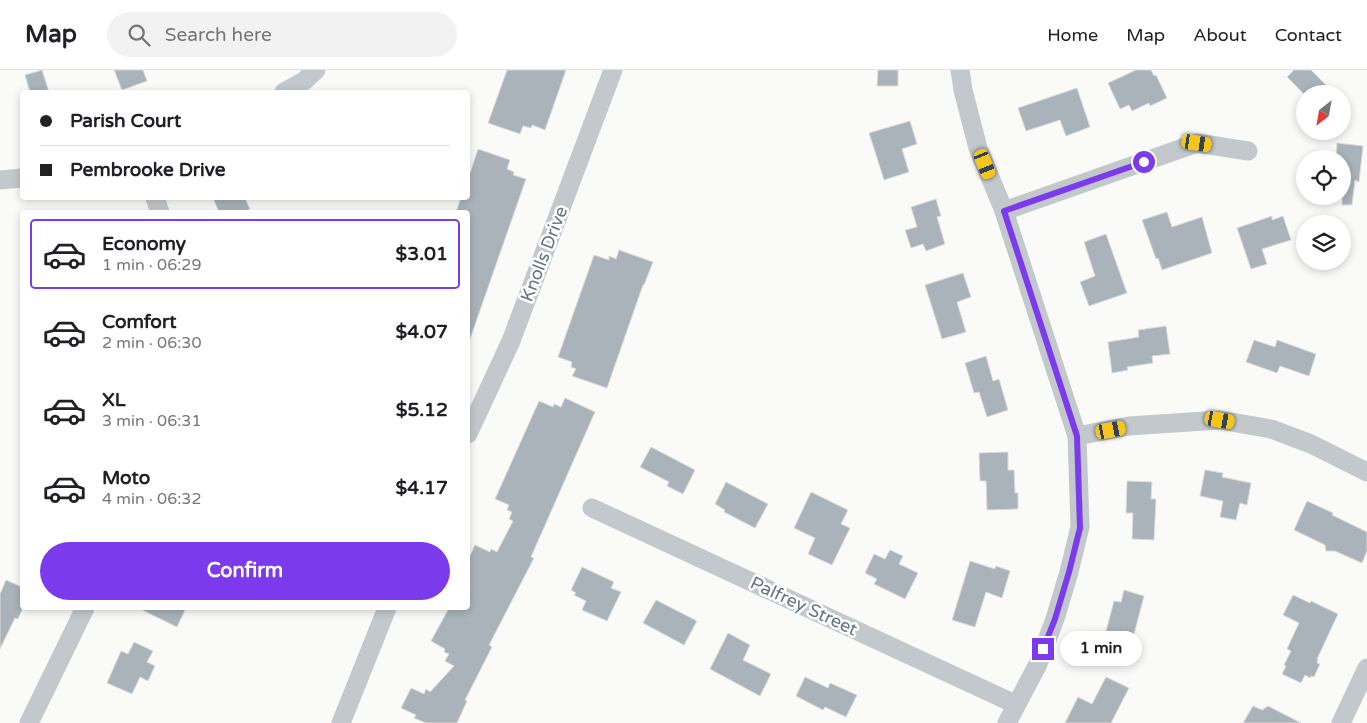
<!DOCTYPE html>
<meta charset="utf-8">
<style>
body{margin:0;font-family:"Varela Round",sans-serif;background:#f2f2f2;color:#202124;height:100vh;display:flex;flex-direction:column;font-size:19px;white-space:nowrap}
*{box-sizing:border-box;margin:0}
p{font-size:16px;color:#757577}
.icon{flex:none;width:28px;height:28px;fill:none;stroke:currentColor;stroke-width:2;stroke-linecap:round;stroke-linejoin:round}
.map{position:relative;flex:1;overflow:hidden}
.details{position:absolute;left:20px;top:140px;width:450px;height:400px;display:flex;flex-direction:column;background:#fff;border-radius:5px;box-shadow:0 2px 8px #0003}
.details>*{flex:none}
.top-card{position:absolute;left:20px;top:20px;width:450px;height:110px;border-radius:5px;box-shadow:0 2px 8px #0003;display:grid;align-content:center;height:110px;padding:0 20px;background:#fff}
.needle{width:32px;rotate:211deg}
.fabs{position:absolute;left:1296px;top:15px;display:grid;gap:10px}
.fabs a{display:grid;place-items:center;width:55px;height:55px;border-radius:50%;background:#fff;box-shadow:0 2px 8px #0003;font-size:25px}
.end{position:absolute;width:22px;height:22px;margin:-11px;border:6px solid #7c3aed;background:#fff;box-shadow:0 0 0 2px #fff}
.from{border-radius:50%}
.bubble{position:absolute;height:35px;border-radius:18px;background:#fff;box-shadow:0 2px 8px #0003;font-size:16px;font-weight:700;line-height:35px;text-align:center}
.car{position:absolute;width:15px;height:30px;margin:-15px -8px;border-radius:6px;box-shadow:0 0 4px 1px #0007;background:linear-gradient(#f5c518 24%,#345 0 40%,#f5c518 0 76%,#345 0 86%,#f5c518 0)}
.top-card b{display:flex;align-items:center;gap:18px;height:48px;font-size:19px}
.top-card b+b{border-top:1px solid #e0e0e0}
.top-card i{width:12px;height:12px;background:#202124}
ul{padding:9px 0 0;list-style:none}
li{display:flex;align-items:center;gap:15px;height:70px;margin:0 10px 8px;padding:0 10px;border:2px solid transparent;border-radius:5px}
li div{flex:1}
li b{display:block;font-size:19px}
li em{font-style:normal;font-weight:700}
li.on{border-color:#7c3aed}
li>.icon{width:45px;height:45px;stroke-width:1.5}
.cta{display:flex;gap:10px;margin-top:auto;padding:10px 20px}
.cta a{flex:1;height:58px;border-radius:30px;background:#7c3aed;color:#fff;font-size:20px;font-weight:700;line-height:58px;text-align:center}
header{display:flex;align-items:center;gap:30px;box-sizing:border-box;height:70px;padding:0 25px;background:#fff;border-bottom:1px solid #e0e0e0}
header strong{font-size:24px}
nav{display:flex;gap:28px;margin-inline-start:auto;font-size:18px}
.search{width:350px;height:45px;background:#f2f2f2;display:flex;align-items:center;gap:12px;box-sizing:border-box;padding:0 18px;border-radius:28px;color:#757577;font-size:19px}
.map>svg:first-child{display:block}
.building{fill:#aab3b9;stroke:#dcdcda}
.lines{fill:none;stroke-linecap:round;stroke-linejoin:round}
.minor{stroke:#c3c8cc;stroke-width:19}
.route{stroke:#7c3aed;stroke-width:6}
.labels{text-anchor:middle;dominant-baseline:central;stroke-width:5;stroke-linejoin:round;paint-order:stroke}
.street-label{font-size:18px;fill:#657683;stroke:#fff}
</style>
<header>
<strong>Map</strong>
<div class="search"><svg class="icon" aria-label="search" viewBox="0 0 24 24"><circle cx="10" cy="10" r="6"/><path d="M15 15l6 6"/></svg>Search here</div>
<nav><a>Home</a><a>Map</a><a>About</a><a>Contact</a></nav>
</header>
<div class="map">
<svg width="1367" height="653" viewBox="0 0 1367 653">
<rect width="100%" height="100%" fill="#fafaf8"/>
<g class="building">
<polygon points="42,0 49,22 30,22 25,5"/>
<polygon points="114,0 143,0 147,11 122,20"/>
<polygon points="507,0 566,0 545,60 532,55 531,58 523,56 520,64 488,53"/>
<polygon points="878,0 898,0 898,16 877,16"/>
<polygon points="1136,0 1151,0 1154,6 1156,5 1167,28 1150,36 1149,33 1132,41 1129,35 1120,39 1108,13"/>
<polygon points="1294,0 1311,0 1335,24 1304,24 1287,7"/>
<polygon points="1077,18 1090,57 1066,66 1060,50 1026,61 1018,38"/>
<polygon points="910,51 917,74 902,79 909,102 884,110 869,63"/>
<polygon points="1337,73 1363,76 1359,112 1355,110 1352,135 1342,135 1342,89 1336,89"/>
<polygon points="478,79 510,90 507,99 514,102 513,105 526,109 470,269 468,269 468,142 456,142 461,128 468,128 468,109"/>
<polygon points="213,128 245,128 250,139 242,142 219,142"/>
<polygon points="936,129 941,146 937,147 945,174 926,181 923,174 911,178 905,160 917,157 911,137"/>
<polygon points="1167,142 1172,157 1202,147 1212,183 1162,200 1158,188 1156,189 1142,150"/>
<polygon points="1272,146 1272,150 1283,146 1291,170 1262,179 1267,194 1251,199 1237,158"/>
<polygon points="1106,164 1127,223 1089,236 1080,212 1095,206 1084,172"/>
<polygon points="619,180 653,192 644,215 643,215 607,318 572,306 576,299 571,297 572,292 558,287 594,185 609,190 609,186 616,189"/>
<polygon points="963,203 971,227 957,232 966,262 942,269 925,215"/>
<polygon points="1166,256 1170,284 1152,286 1153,293 1127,297 1128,300 1112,303 1108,272 1139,267 1138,260"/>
<polygon points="1254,270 1275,277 1277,270 1316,284 1309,306 1280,296 1277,303 1246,292"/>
<polygon points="986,286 993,311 999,309 1008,340 987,347 979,322 974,323 965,293"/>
<polygon points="565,328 595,342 531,487 534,488 489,575 492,577 465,630 467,631 457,653 426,653 414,648 416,645 401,638 411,618 424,624 426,619 430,622 454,596 445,591 449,584 444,582 445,579 431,571 449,538 468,538 468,490 475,475 490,482 491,479 497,482 513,451 509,449 512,442 507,440 509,435 495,429 539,331 553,337 554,334 561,337"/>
<polygon points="651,377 695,400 683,424 667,416 669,412 640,397"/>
<polygon points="1008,382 1008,400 1014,400 1015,423 1018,423 1018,439 987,440 986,411 980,411 979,383"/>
<polygon points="1205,400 1223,403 1222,407 1251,413 1247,435 1240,433 1236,450 1220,447 1223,431 1200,426"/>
<polygon points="1127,411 1152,412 1151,429 1156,429 1154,470 1132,469 1133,443 1126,443"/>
<polygon points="726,412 768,434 755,458 724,442 725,440 715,434"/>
<polygon points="811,422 848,440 841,454 850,458 832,495 808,484 815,468 794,458"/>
<polygon points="1307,431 1333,443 1332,445 1367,462 1367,481 1362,493 1335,481 1326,481 1325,475 1294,460"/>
<polygon points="890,480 903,486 899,494 918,503 905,529 874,514 877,509 865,503 874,484 885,489"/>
<polygon points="970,491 995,499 996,496 1010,501 1002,528 986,522 975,557 952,550"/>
<polygon points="582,497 614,512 611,518 621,522 607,551 582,540 586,531 574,525 576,523 571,520"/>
<polygon points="6,510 22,517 22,540 18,549 15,548 0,579 0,524"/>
<polygon points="1124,520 1144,526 1132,572 1105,565 1114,531 1121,532"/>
<polygon points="1293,525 1310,533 1311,531 1338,544 1317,589 1318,589 1317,593 1320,594 1314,607 1311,606 1310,608 1305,605 1301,613 1282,604 1286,596 1284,595 1291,581 1287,579 1299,553 1283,545"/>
<polygon points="656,530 697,551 684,575 643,553"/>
<polygon points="138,538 186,538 177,557"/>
<polygon points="728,563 750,575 743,590 771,604 760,626 710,599"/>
<polygon points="134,572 153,581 147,592 155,596 148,611 140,607 132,624 107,613 121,581 128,584"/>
<polygon points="805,607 828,618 830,613 857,625 846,647 825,637 823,640 796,626"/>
<polygon points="1106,607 1129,618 1111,653 1065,653 1078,627 1092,634"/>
<polygon points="1253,636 1262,640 1268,636 1301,653 1243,653"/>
</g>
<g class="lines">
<g class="minor">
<polyline points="960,0 963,20 978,78 1004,141 1077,366 1080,457 1069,502 1055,549 1038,594 1007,653"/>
<polyline points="284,22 304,11 316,0"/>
<polyline points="0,110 22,108"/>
<polyline points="155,128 160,142"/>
<polyline points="1004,141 1197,73 1248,81"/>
<polyline points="468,364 511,271 613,0"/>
<polyline points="1077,366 1129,356 1220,350 1271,359 1311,374 1367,402"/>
<polyline points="592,438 1015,634"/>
<polyline points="29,653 85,538"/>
<polyline points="341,653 387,538"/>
<polyline points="1341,653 1367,598"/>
</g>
</g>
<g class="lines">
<polyline class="route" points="1043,579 1055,549 1069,502 1080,458 1077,366 1004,141 1144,92"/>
</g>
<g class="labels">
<g class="street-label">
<text transform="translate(544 184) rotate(-69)">Knolls Drive</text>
<text transform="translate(804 536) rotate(25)">Palfrey Street</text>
</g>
</g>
</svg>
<div class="fabs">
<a><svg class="needle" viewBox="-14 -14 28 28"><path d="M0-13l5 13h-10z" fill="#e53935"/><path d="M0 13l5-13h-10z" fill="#757577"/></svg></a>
<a><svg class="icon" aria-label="locate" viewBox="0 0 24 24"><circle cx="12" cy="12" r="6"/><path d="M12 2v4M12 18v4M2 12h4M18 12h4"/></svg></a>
<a><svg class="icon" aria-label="layers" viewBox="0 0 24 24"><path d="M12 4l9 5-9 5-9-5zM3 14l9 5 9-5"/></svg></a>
</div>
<i class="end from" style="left:1144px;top:92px"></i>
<i class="end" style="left:1043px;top:579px"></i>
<div class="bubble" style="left:1060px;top:561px;width:82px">1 min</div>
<i class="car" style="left:1197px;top:73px;rotate:99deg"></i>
<i class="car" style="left:985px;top:94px;rotate:158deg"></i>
<i class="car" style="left:1220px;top:350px;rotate:100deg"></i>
<i class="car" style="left:1111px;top:360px;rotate:79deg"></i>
<div class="top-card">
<b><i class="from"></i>Parish Court</b>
<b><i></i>Pembrooke Drive</b>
</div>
<section class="details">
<ul>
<li class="on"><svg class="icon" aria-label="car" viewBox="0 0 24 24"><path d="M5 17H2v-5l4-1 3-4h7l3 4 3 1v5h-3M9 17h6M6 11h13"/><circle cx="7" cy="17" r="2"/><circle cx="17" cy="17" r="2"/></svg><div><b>Economy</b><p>1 min · 06:29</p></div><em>$3.01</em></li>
<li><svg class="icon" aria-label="car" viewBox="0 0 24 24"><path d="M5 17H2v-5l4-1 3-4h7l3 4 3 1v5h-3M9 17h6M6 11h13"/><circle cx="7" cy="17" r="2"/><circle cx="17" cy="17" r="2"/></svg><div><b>Comfort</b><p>2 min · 06:30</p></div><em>$4.07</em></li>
<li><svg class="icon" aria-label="car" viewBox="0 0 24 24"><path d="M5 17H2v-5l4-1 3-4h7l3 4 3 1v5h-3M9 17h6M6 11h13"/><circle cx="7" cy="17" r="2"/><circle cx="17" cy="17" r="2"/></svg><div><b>XL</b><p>3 min · 06:31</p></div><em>$5.12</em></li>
<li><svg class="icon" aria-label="car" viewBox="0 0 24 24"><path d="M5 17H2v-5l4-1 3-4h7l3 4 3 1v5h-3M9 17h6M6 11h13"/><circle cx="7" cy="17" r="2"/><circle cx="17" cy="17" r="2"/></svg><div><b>Moto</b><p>4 min · 06:32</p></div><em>$4.17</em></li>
</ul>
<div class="cta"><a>Confirm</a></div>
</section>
</div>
